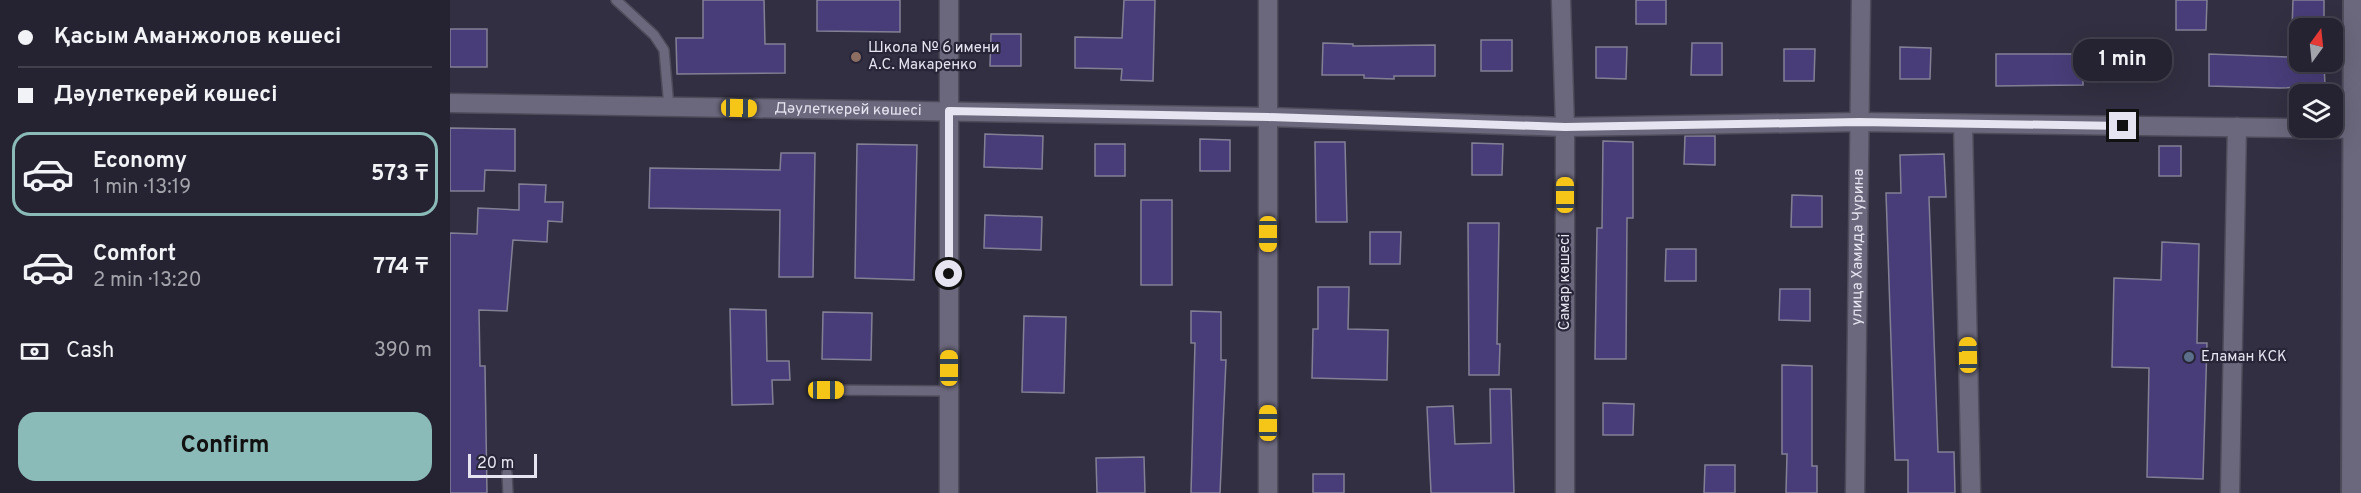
<!DOCTYPE html>
<meta charset="utf-8">
<style>
body{margin:0;font-family:Overpass,sans-serif;background:#312f3d;color:#f1f3f6;height:100vh;display:flex;flex-direction:column;font-size:22px;white-space:nowrap}
*{box-sizing:border-box;margin:0}
p{font-size:20px;color:#a3a4ab}
.icon{flex:none;width:33px;height:33px;fill:none;stroke:currentColor;stroke-width:2;stroke-linecap:round;stroke-linejoin:round}
.map{position:relative;flex:1;overflow:hidden}
.sheet{display:flex;flex-direction:column;background:#252331;width:450px}
.sheet>*{flex:none}
.banner{display:grid;align-content:center;height:132px;padding:0 18px;background:#252331}
.needle{width:39px;rotate:15deg}
.buttons{position:absolute;left:1839px;top:18px;display:grid;gap:12px}
.buttons a{display:grid;place-items:center;width:54px;height:54px;border-radius:12px;background:#252331;box-shadow:0 6px 24px #0002,0 0 0 2px #42404d;font-size:30px}
.scale{position:absolute;left:18px;bottom:15px;width:69px;box-sizing:border-box;padding-left:6px;border:3px solid #e5e4f0;border-top:0;font-size:16px;line-height:21px;white-space:nowrap;color:#e5e4f0;-webkit-text-stroke:4px #272537;paint-order:stroke}
.end{position:absolute;width:27px;height:27px;margin:-14px;border:8px solid #e5e4f0;background:#111;box-shadow:0 0 0 3px #111}
.from{border-radius:50%}
.bubble{position:absolute;height:42px;border-radius:18px;background:#252331;box-shadow:0 6px 24px #0002,0 0 0 2px #42404d;font-size:20px;font-weight:700;line-height:42px;text-align:center}
.car{position:absolute;width:18px;height:36px;margin:-18px -9px;border-radius:8px;box-shadow:0 0 4px 2px #0007;background:linear-gradient(#f5c518 24%,#345 0 40%,#f5c518 0 76%,#345 0 86%,#f5c518 0)}
.banner b{display:flex;align-items:center;gap:21px;height:57px;font-size:22px}
.banner b+b{border-top:2px solid #42404d}
.banner i{width:15px;height:15px;background:#f1f3f6}
ul{padding:0;list-style:none}
li{display:flex;align-items:center;gap:18px;height:84px;margin:0 12px 9px;padding:0 6px;border:3px solid transparent;border-radius:18px}
li div{flex:1}
li b{display:block;font-size:22px}
li em{font-style:normal;font-weight:700}
li.selected{border-color:#8bbbb9}
li>.icon{width:54px;height:54px;stroke-width:1.5}
.pay{display:flex;align-items:center;gap:15px;height:66px;padding:0 18px;font-size:22px}
.pay p{margin-inline-start:auto}
.button{display:flex;gap:12px;margin-top:auto;padding:12px 18px}
.button a{flex:1;height:69px;border-radius:18px;background:#8bbbb9;color:#111;font-size:24px;font-weight:700;line-height:69px;text-align:center}
main{display:flex;flex:1;min-height:0}
.map>svg:first-child{display:block}
.building{fill:#493d79;stroke:#838096;stroke-width:1.5}
.lines{fill:none;stroke-linecap:round;stroke-linejoin:round}
.service-casing{stroke:#4e4c5b;stroke-width:12}
.minor-casing{stroke:#4e4c5b;stroke-width:21}
.tertiary-casing{stroke:#4e4c5b;stroke-width:26}
.service{stroke:#6b687d;stroke-width:9}
.minor{stroke:#6b687d;stroke-width:18}
.tertiary{stroke:#6b687d;stroke-width:22}
.route{stroke:#e5e4f0;stroke-width:8}
.education-dot{fill:#8d6e63;stroke:#272537;stroke-width:2}
.service-dot{fill:#5c6f8a;stroke:#272537;stroke-width:2}
.labels{text-anchor:middle;dominant-baseline:central;stroke-width:4.5;stroke-linejoin:round;paint-order:stroke}
.poi-label{font-size:15px;fill:#e5e4f0;stroke:#272537;text-anchor:start}
.street-label{font-size:15px;fill:#e5e4f0;stroke:#272537}
</style>
<main>
<section class="sheet">
<div class="banner">
<b><i class="from"></i>Қасым Аманжолов көшесі</b>
<b><i></i>Дәулеткерей көшесі</b>
</div>
<ul>
<li class="selected"><svg class="icon" aria-label="car" viewBox="0 0 24 24"><path d="M5 17H2v-5l4-1 3-4h7l3 4 3 1v5h-3M9 17h6M6 11h13"/><circle cx="7" cy="17" r="2"/><circle cx="17" cy="17" r="2"/></svg><div><b>Economy</b><p>1 min · 13:19</p></div><em>573 ₸</em></li>
<li><svg class="icon" aria-label="car" viewBox="0 0 24 24"><path d="M5 17H2v-5l4-1 3-4h7l3 4 3 1v5h-3M9 17h6M6 11h13"/><circle cx="7" cy="17" r="2"/><circle cx="17" cy="17" r="2"/></svg><div><b>Comfort</b><p>2 min · 13:20</p></div><em>774 ₸</em></li>
</ul>
<div class="pay"><svg class="icon" aria-label="cash" viewBox="0 0 24 24"><path d="M3 7h18v10H3z"/><circle cx="12" cy="12" r="2"/></svg>Cash<p>390 m</p></div>
<div class="button"><a>Confirm</a></div>
</section>
<div class="map">
<svg width="1911" height="493" viewBox="0 0 1911 493">
<rect width="100%" height="100%" fill="#312f41"/>
<g class="building">
<polygon points="253,0 314,0 315,44 335,44 335,73 227,74 226,38 253,38"/>
<polygon points="367,0 450,0 450,32 367,31"/>
<polygon points="674,0 705,0 703,81 671,80 672,69 625,68 625,37 672,38"/>
<rect x="1186" y="0" width="30" height="24"/>
<polygon points="1726,0 1757,0 1756,30 1726,30"/>
<polygon points="1843,0 1874,0 1874,28 1850,28 1850,62 1874,62 1875,86 1830,88 1759,86 1759,54 1841,57"/>
<rect x="0" y="29" width="37" height="38"/>
<polygon points="541,34 571,34 571,66 540,66"/>
<rect x="1031" y="40" width="31" height="31"/>
<polygon points="873,43 903,44 903,46 985,45 985,76 944,76 944,79 914,78 914,75 872,75"/>
<polygon points="1242,43 1272,43 1272,75 1241,75"/>
<polygon points="1146,47 1177,47 1176,79 1146,78"/>
<polygon points="1450,47 1481,48 1480,79 1450,79"/>
<polygon points="1334,49 1365,49 1364,81 1334,81"/>
<polygon points="1546,54 1633,54 1633,85 1546,86"/>
<polygon points="0,128 65,129 65,171 35,170 34,191 0,191"/>
<polygon points="535,134 593,136 592,169 534,167"/>
<polygon points="1235,136 1265,136 1265,165 1234,164"/>
<polygon points="750,139 780,140 780,171 750,171"/>
<polygon points="1153,141 1183,142 1183,218 1177,218 1176,359 1145,359 1147,228 1152,228"/>
<polygon points="865,142 895,142 897,222 866,222"/>
<polygon points="1022,143 1053,144 1052,175 1022,175"/>
<polygon points="407,144 467,145 464,280 405,278"/>
<rect x="645" y="144" width="30" height="32"/>
<rect x="1709" y="146" width="22" height="30"/>
<polygon points="331,153 365,153 363,277 329,277 330,210 199,208 200,168 330,170"/>
<polygon points="1494,154 1496,197 1479,197 1488,452 1504,452 1505,493 1458,493 1458,460 1445,460 1436,193 1451,193 1450,155"/>
<polygon points="69,184 96,185 95,202 113,202 112,222 98,221 97,242 63,240 57,311 29,310 30,366 35,366 37,493 0,493 0,233 27,234 28,208 69,210"/>
<polygon points="1342,195 1372,196 1372,227 1341,227"/>
<rect x="691" y="200" width="31" height="85"/>
<polygon points="535,215 592,217 591,250 534,248"/>
<polygon points="1018,223 1049,223 1047,344 1050,344 1049,375 1019,375"/>
<polygon points="920,232 951,232 950,264 920,264"/>
<polygon points="1712,242 1749,244 1747,343 1757,343 1753,479 1697,477 1699,368 1662,367 1664,278 1711,280"/>
<polygon points="1216,249 1246,249 1246,281 1215,281"/>
<polygon points="868,287 899,287 898,329 938,330 937,380 862,378 863,329 868,329"/>
<polygon points="1330,289 1360,289 1360,321 1329,320"/>
<polygon points="280,309 316,310 317,361 339,361 340,380 322,380 323,404 282,405"/>
<polygon points="741,311 771,312 771,360 776,360 770,493 741,493 745,343 741,343"/>
<polygon points="373,312 422,313 421,360 372,359"/>
<polygon points="574,316 616,317 614,393 572,392"/>
<polygon points="1332,365 1362,366 1362,466 1367,466 1367,493 1336,493 1337,454 1332,454"/>
<polygon points="1040,389 1061,389 1064,493 981,493 977,407 1003,406 1005,444 1041,443"/>
<polygon points="1153,403 1184,404 1183,435 1153,435"/>
<polygon points="694,457 695,493 647,493 646,458"/>
<polygon points="1255,465 1285,465 1285,493 1254,493"/>
<rect x="863" y="474" width="31" height="19"/>
</g>
<g class="lines">
<g class="service-casing">
<g id="service">
<polyline points="166,0 204,35 214,50 219,107"/>
<polyline points="376,390 499,391"/>
<polyline points="57,473 58,493"/>
</g>
</g>
<g class="minor-casing">
<g id="minor">
<polyline points="818,0 818,493"/>
<polyline points="1111,0 1115,127 1115,493"/>
<path id="s1" d="M0,103l818,14 297,10 294,-5 502,7"/>
<polyline points="1513,124 1521,493"/>
<polyline points="499,493 499,0"/>
<path id="s2" d="M1405,493l6,-493"/>
<polyline points="1780,493 1787,127"/>
</g>
</g>
<g class="tertiary-casing">
<polyline id="tertiary" points="1903,493 1905,0"/>
</g>
<use href="#service" class="service"/>
<use href="#minor" class="minor"/>
<use href="#tertiary" class="tertiary"/>
</g>
<g class="lines">
<polyline class="route" points="499,274 499,111 818,117 1115,127 1409,122 1673,126"/>
</g>
<circle class="education-dot" cx="406" cy="57" r="6"/>
<circle class="service-dot" cx="1739" cy="357" r="6"/>
<g class="labels">
<g class="poi-label">
<text x="418" y="48">Школа № 6 имени<tspan x="418" dy="17">А.С. Макаренко</tspan></text>
<text x="1751" y="357">Еламан КСК</text>
</g>
<g class="street-label">
<text stroke="none"><textPath href="#s1" startOffset="398">Дәулеткерей көшесі</textPath></text>
<text stroke="none"><textPath href="#s2" startOffset="246">улица Хамида Чурина</textPath></text>
<text transform="translate(1115 282) rotate(-90)">Самар көшесі</text>
</g>
</g>
</svg>
<div class="buttons">
<a><svg class="needle" viewBox="-14 -14 28 28"><path d="M0-13l5 13h-10z" fill="#e53935"/><path d="M0 13l5-13h-10z" fill="#a3a4ab"/></svg></a>
<a><svg class="icon" aria-label="layers" viewBox="0 0 24 24"><path d="M12 4l9 5-9 5-9-5zM3 14l9 5 9-5"/></svg></a>
</div>
<div class="scale">20 m</div>
<i class="end from" style="left:499px;top:274px"></i>
<i class="end" style="left:1673px;top:126px"></i>
<div class="bubble" style="left:1623px;top:39px;width:99px">1 min</div>
<i class="car" style="left:289px;top:108px;rotate:91deg"></i>
<i class="car" style="left:1115px;top:195px;rotate:0deg"></i>
<i class="car" style="left:818px;top:234px;rotate:180deg"></i>
<i class="car" style="left:1518px;top:355px;rotate:359deg"></i>
<i class="car" style="left:499px;top:368px;rotate:0deg"></i>
<i class="car" style="left:376px;top:390px;rotate:90deg"></i>
<i class="car" style="left:818px;top:423px;rotate:0deg"></i>
</div>
</main>
